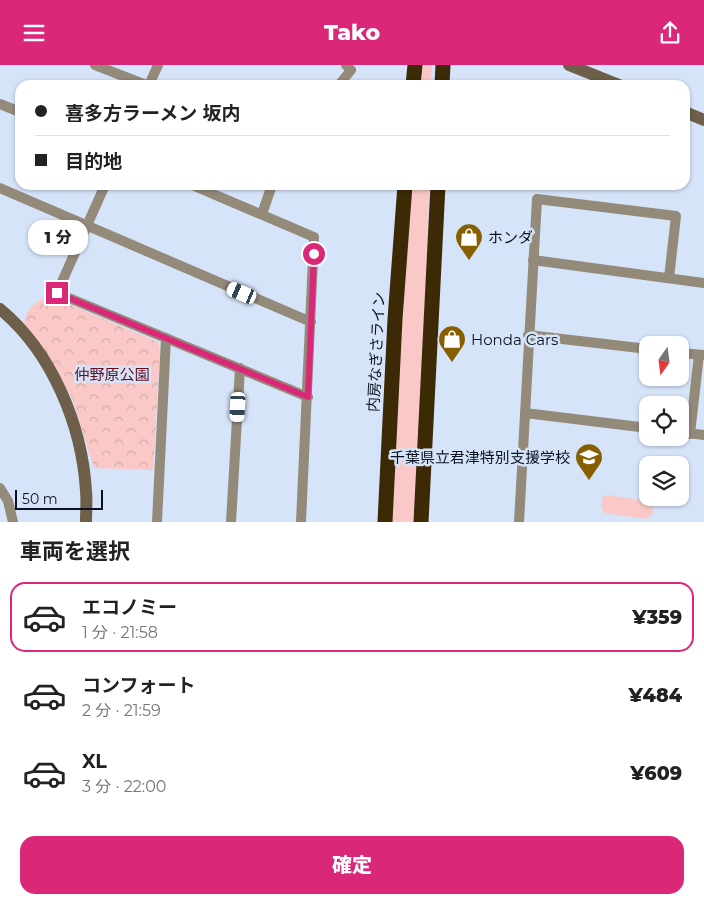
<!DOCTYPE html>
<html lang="ja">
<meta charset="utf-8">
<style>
body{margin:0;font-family:Montserrat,"Noto Sans JP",sans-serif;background:#f2f2f2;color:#222;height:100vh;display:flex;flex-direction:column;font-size:19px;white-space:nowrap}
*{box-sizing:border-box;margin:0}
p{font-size:16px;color:#767676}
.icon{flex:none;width:28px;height:28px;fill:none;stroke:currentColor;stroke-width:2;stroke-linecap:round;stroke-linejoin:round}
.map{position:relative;height:457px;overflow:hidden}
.sheet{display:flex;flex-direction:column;background:#fff;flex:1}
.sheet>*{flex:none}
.top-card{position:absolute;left:15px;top:15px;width:675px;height:110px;border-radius:15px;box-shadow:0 1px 4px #0004;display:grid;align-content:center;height:110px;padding:0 20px;background:#fff}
.needle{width:32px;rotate:194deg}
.controls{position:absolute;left:639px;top:271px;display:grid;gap:10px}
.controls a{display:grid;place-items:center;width:50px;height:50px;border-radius:10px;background:#fff;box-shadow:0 1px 4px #0004;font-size:25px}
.scale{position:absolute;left:15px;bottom:12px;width:88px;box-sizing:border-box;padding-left:5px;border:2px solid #0a121e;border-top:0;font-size:14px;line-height:18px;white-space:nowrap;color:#0a121e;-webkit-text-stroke:4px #d6e4fa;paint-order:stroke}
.end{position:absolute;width:22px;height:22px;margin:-11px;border:6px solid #db2777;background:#fff;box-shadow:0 0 0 2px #fff}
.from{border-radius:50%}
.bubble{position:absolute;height:35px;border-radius:15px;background:#fff;box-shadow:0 1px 4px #0004;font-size:16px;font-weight:800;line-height:35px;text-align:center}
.car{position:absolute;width:15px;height:30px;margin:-15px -8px;border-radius:6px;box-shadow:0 0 4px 1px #0007;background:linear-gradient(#fff 24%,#345 0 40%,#fff 0 76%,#345 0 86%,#fff 0)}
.top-card b{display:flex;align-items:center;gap:18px;height:48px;font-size:19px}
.top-card b+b{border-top:1px solid #e0e0e0}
.top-card i{width:12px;height:12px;background:#222}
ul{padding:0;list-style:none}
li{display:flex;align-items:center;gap:15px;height:70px;margin:0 10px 8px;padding:0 10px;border:2px solid transparent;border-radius:15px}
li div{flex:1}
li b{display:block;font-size:19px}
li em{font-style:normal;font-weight:800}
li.active{border-color:#db2777}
li>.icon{width:45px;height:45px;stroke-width:1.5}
h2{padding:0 20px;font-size:22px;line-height:60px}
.cta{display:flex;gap:10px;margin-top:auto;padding:10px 20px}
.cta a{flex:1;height:58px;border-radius:15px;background:#db2777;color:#fff;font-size:20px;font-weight:800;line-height:58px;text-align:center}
header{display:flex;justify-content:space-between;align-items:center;height:65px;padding:0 20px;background:#db2777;color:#fff;font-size:22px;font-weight:800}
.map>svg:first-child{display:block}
.green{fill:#f9c8c7}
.park{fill:url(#park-crowns)}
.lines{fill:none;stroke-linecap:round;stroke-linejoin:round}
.street{stroke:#938a7a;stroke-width:10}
.secondary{stroke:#6d5f49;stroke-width:12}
.highway{stroke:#3c2906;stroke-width:15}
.route{stroke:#db2777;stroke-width:6}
.labels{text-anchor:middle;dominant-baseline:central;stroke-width:5;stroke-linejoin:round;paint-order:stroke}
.poi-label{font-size:15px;fill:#0a121e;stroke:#d6e4fa;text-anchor:start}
.street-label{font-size:15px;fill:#0a121e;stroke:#d6e4fa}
.park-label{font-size:15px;fill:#630b1a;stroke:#d6e4fa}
</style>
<header><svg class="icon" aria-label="menu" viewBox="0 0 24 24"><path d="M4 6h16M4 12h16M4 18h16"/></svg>Tako<svg class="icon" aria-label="share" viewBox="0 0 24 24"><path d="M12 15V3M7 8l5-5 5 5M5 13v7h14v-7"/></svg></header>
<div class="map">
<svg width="704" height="457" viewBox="0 0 704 457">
<defs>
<pattern id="park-crowns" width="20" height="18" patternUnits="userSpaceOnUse" patternTransform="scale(1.25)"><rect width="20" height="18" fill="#f9c8c7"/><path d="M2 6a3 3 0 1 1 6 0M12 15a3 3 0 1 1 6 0" fill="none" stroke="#d4abaa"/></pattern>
</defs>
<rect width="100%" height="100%" fill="#d6e4fa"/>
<g class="green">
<polygon points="422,0 432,0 431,20 421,20"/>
<polygon points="412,120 429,120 428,177 414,456 391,457 399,298"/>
<polygon points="608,430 649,436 652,440 653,448 646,454 609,449 603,447 601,440 603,431"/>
</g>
<path class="park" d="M48,230l110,47 2,10 -7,118 -59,-2 -22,-70 -48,-75c3,-16 11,-20 24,-28z"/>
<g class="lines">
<g class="street">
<polyline points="95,0 146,20"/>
<polyline points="149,20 158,0"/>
<polyline points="339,20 351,5 346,0"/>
<polyline points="0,39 20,47"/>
<polyline points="105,120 57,228 308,332"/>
<polyline points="192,120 314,172 301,457"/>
<polyline points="0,123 311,257"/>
<polyline points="262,149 272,120"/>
<polyline points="533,195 704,218"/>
<polyline points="528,270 648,284"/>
<polyline points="680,288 704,290"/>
<polyline points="525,348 648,363"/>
<polyline points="680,367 704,370"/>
<polyline points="690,369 699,290"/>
<polyline points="0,423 8,436 13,457"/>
<polyline points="157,457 166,273"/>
<polyline points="231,457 240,303"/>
<polyline points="519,457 537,134 676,151 669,213"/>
</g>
<g class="secondary">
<polyline points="569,0 619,20"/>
<polyline points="685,47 704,55"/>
<path d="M0,244c52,43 82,116 86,182 1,10 0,20 0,31"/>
</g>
<g class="highway">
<polyline points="413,20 415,0"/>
<polyline points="442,20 443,0"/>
<polyline points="385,457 395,254 405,120"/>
<polyline points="421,457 438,120"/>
</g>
</g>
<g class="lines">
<polyline class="route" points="57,228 308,332 314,189"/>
</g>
<defs>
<g id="shop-pin" transform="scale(1.4375)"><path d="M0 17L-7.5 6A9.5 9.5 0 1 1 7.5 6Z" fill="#885f00" stroke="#d6e4fa"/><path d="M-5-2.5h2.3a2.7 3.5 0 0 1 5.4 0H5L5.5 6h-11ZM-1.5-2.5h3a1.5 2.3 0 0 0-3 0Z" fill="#fff"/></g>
<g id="school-pin" transform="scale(1.4375)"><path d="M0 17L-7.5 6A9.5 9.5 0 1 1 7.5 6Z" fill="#885f00" stroke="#d6e4fa"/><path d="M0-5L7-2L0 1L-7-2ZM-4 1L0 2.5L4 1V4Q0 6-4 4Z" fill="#fff"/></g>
</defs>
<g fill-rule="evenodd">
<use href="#shop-pin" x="469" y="172"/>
<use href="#shop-pin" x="452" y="274"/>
<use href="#school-pin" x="589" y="392"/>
</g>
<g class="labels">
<g class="poi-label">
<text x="488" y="172">ホンダ</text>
<text x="471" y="274">Honda Cars</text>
<text x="570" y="392" text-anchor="end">千葉県立君津特別支援学校</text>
</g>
<g class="street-label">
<text transform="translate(376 287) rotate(-87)">内房なぎさライン</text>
</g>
<g class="park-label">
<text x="112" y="309">仲野原公園</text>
</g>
</g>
</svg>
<div class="controls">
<a><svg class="needle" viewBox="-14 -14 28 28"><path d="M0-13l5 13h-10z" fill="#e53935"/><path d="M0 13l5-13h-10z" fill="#767676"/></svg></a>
<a><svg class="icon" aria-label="locate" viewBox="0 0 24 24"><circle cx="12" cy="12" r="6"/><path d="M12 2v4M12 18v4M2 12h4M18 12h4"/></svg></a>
<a><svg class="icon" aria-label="layers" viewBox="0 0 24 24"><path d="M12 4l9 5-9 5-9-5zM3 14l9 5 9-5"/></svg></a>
</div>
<div class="scale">50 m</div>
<i class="end from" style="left:314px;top:189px"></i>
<i class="end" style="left:57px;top:228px"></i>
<div class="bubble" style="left:28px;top:155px;width:60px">1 分</div>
<i class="car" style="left:242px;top:228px;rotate:293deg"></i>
<i class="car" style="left:238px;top:342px;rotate:183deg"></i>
<div class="top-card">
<b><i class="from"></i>喜多方ラーメン 坂内</b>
<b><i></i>目的地</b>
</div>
</div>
<section class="sheet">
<h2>車両を選択</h2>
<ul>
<li class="active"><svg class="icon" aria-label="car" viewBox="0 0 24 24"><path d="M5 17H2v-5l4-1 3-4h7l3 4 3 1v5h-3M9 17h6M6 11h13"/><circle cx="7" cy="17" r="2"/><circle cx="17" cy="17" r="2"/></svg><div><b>エコノミー</b><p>1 分 · 21:58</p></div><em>¥359</em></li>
<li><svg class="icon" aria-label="car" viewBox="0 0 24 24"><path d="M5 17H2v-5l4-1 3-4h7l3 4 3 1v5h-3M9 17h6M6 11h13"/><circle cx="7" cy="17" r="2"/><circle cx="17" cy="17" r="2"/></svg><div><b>コンフォート</b><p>2 分 · 21:59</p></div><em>¥484</em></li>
<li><svg class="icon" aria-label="car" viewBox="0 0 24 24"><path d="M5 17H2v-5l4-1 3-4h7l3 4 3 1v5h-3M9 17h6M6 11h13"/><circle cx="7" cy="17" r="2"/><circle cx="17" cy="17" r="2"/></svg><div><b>XL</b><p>3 分 · 22:00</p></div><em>¥609</em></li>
</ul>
<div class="cta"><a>確定</a></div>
</section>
